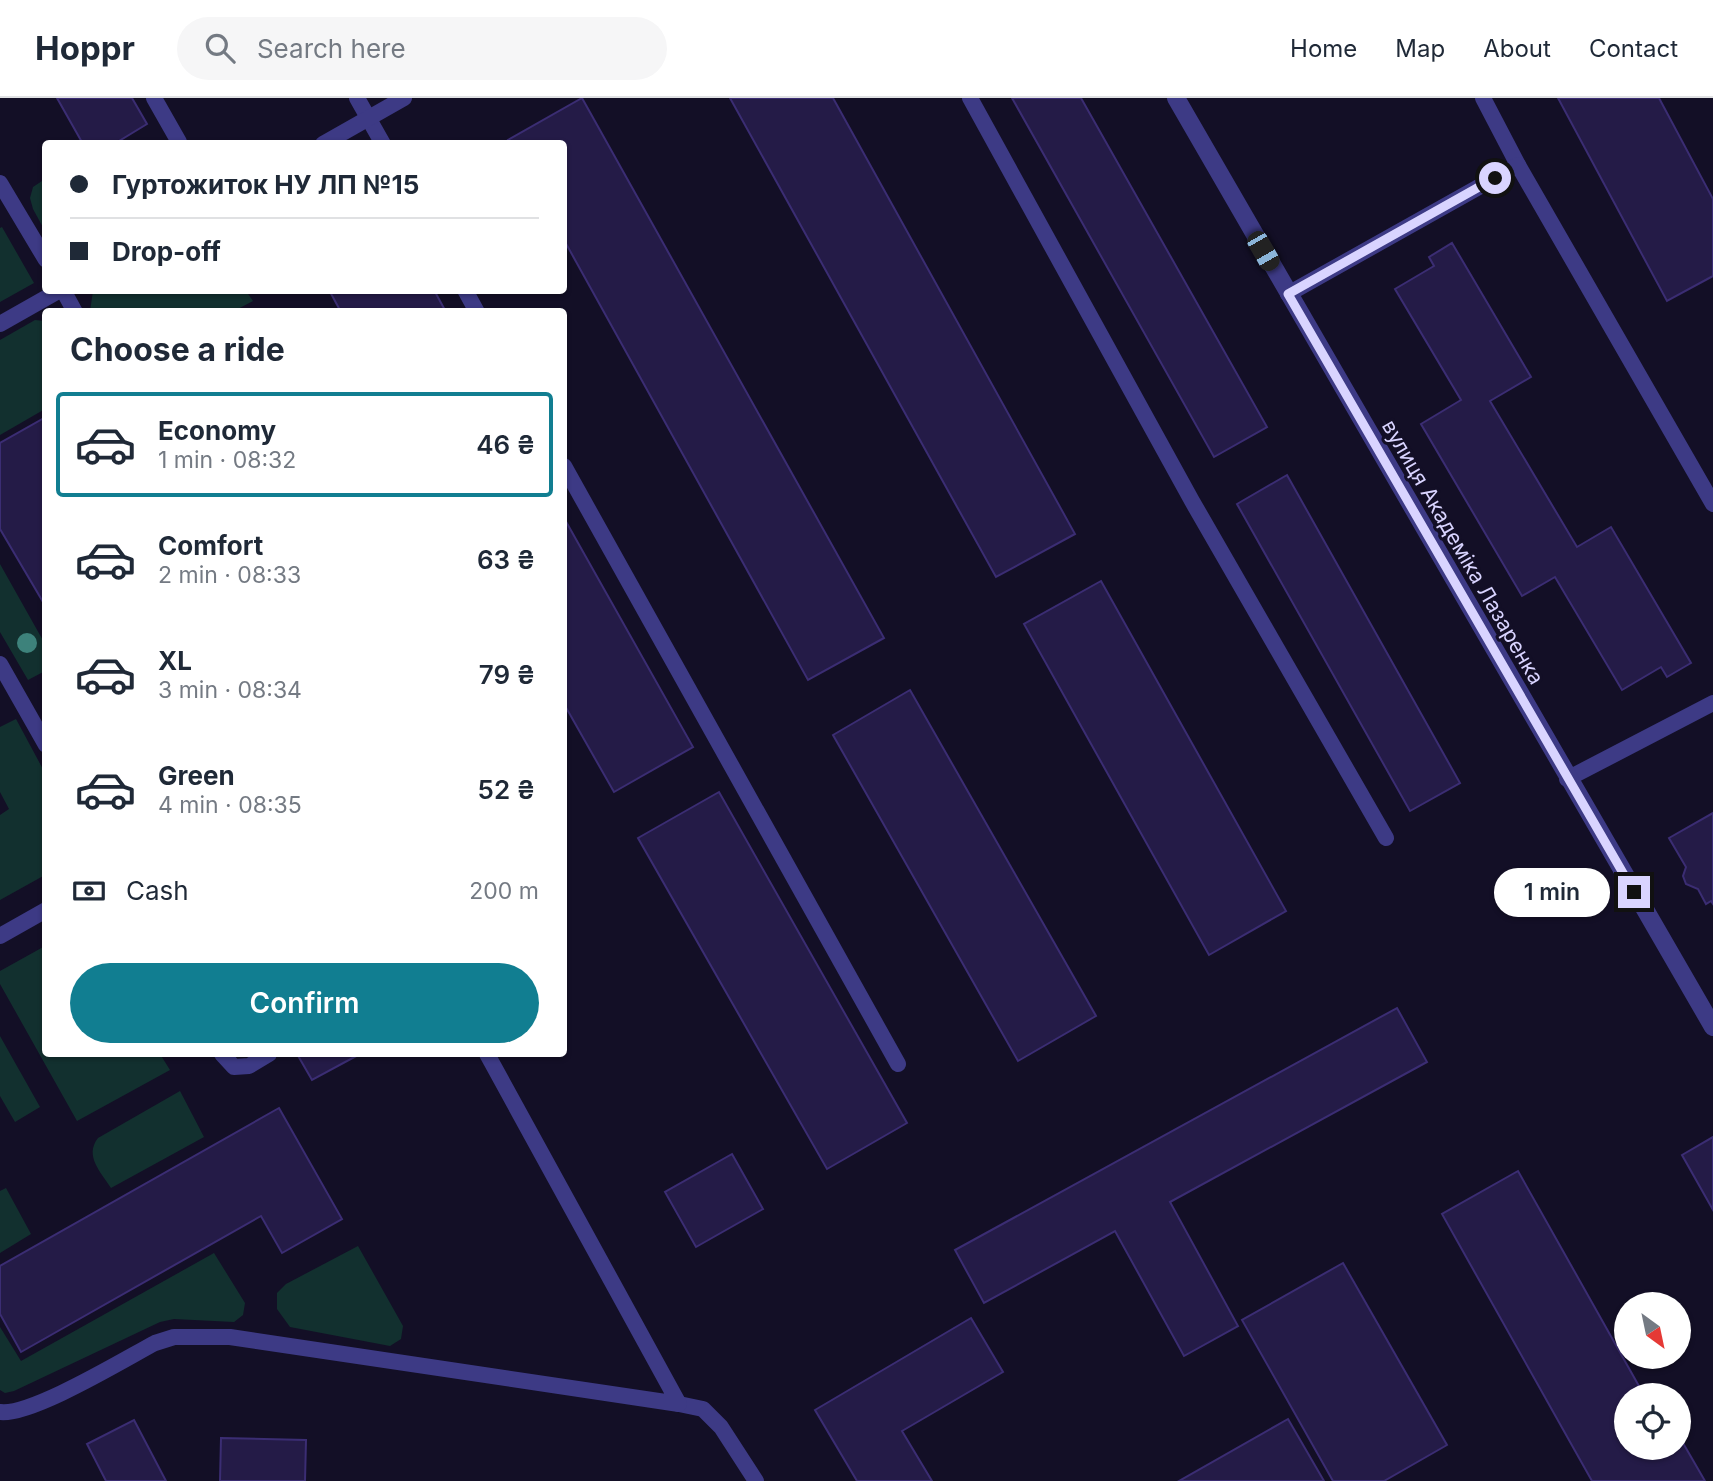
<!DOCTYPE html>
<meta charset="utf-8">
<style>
body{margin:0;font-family:Inter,sans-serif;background:#f6f6f7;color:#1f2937;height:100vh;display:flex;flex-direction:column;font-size:26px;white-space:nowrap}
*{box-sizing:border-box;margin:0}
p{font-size:23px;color:#747a83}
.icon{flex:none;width:38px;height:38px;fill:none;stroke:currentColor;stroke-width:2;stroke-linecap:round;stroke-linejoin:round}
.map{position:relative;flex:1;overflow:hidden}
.drawer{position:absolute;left:42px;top:210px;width:525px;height:749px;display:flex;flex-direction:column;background:#fff;border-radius:7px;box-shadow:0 2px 5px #0004}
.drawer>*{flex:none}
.top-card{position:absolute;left:42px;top:42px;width:525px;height:154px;border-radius:7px;box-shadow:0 2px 5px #0004;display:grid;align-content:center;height:154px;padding:0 28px;background:#fff}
.needle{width:46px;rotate:147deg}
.controls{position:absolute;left:1614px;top:1194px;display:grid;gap:14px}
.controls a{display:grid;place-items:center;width:77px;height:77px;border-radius:50%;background:#fff;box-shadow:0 2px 5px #0004;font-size:35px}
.end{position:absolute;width:32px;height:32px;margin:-16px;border:9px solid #d9d4ff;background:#111;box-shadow:0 0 0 4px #111}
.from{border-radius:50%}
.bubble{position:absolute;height:49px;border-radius:24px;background:#fff;box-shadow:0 2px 5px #0004;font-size:23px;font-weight:600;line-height:49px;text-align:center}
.car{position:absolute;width:21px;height:42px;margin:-21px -10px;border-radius:9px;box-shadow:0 0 5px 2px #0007;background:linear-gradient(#222 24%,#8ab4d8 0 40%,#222 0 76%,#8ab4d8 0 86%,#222 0)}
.top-card b{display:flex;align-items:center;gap:24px;height:66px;font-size:26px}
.top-card b+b{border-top:2px solid #e0e1e3}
.top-card i{width:18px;height:18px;background:#1f2937}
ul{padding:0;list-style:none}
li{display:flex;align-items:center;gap:21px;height:105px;margin:0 14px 10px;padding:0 14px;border:4px solid transparent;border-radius:7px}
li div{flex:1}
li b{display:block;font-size:26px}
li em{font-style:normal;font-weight:600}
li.active{border-color:#117e91}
li>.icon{width:63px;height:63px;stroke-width:1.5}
h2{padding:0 28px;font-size:32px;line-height:84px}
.pay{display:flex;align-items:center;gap:18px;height:77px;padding:0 28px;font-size:26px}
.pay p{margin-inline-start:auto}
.primary-button{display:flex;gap:14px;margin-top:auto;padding:14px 28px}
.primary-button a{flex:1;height:80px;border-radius:42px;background:#117e91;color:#fff;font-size:28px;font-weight:600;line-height:80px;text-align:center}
header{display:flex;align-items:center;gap:42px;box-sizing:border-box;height:98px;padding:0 35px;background:#fff;border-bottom:2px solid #e0e1e3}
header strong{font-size:33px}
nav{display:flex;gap:38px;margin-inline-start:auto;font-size:24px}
.search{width:490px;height:63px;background:#f6f6f7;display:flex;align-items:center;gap:18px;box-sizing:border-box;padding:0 24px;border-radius:38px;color:#747a83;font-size:26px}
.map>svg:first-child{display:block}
.green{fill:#12302f}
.building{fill:#241b47;stroke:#3b2d73;stroke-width:2}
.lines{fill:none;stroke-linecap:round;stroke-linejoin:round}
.service{stroke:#3d3a85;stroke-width:16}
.minor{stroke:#3d3a85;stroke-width:18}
.tree{fill:#3d827b}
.route{stroke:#d9d4ff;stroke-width:9}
.labels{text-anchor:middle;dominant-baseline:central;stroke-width:6;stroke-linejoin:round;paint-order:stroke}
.street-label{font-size:21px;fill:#d9d4ff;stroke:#130f26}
</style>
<header>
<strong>Hoppr</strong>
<div class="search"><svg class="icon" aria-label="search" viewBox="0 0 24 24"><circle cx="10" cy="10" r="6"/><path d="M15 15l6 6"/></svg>Search here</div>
<nav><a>Home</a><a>Map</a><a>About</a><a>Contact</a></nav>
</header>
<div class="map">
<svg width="1713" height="1383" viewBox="0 0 1713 1383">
<rect width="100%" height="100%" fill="#130f26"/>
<g class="green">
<polygon points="45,81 45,133 33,111 30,100 33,89"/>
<polygon points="2,129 34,185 0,204 0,130"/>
<polygon points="93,193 246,193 253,203 234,213 90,213"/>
<polygon points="35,222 45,223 45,311 0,337 0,242"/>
<polygon points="0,466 45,546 45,573 28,582 0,534"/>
<polygon points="16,621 45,675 45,777 0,802 0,717 9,711 0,694 0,629"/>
<polygon points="45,848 46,956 160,956 170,972 77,1023 0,886 0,873"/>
<polygon points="0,938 40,1009 15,1024 0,998"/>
<path d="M180,993l24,46 -93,51c-10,-16 -27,-32 -13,-50z"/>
<polygon points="6,1090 31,1136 0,1155 0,1093"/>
<polygon points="358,1148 403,1228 401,1241 390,1248 290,1229 277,1211 277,1195 286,1186"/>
<polygon points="214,1155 245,1205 243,1217 234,1224 174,1221 160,1224 14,1293 5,1295 0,1292 0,1229 21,1263"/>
</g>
<g class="building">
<polygon points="57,0 132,0 147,26 114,46 83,46"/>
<polygon points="582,0 884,540 808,582 564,142 564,46 510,46 508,42"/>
<polygon points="730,0 833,0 1075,436 996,479"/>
<polygon points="1012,0 1081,0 1267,329 1214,359"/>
<polygon points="1558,0 1659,0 1713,101 1713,178 1667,203"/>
<polygon points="1452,145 1531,279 1490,303 1577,449 1611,429 1691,565 1667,579 1661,569 1622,592 1555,479 1522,498 1421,326 1461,302 1395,191 1434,168 1429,159"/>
<polygon points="329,192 434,192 446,214 341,214"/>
<polygon points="46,319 46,509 0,431 0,345"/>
<polygon points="1287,377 1460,685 1410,713 1237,406"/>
<polygon points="564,420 693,649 614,694 564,606"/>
<polygon points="1101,483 1286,813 1209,857 1024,526"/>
<polygon points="910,592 1096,918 1018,963 833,637"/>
<polygon points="719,694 907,1025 827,1071 638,740"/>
<polygon points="1713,715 1713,806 1711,803 1706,806 1698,791 1686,786 1683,778 1686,769 1669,740"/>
<polygon points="1397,910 1427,964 1170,1104 1238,1228 1184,1258 1115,1133 984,1205 955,1152"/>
<polygon points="297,956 360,956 312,982"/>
<polygon points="279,1010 342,1121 282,1155 261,1118 21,1254 0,1216 0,1168"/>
<polygon points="1713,1039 1713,1112 1682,1057"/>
<polygon points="732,1056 763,1111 696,1149 665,1094"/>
<polygon points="1518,1073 1644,1297 1626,1297 1626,1349 1678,1349 1683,1345 1705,1383 1592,1383 1442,1116"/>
<polygon points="1343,1165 1447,1347 1384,1383 1333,1383 1242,1222"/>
<polygon points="971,1220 1003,1274 902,1333 932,1383 857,1383 815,1312"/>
<polygon points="1288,1321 1324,1383 1179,1383"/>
<polygon points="134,1322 166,1383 106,1383 87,1346"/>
<polygon points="221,1340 306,1342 305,1383 220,1383"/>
</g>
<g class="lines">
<g class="service">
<polyline points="154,0 179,44"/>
<polyline points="357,0 383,46"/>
<polyline points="970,0 1192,403 1386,740"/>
<polyline points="1483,0 1518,67"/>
<polyline points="323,46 404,0"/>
<polyline points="0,85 46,162"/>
<polyline points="63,192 75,214"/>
<polyline points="465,192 477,214"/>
<polyline points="1288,196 1518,67 1713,406"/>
<polyline points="0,226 60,192"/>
<polyline points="564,368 898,966"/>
<polyline points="0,566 46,647"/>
<polyline points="1567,681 1713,605"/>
<polyline points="0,838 46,812"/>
<polyline points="222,956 234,969 249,968 269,956"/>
<polyline points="679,1306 703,1311 721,1329 756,1383"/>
<path d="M0,1314c31,4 123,-52 155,-69l19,-6h56l449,67 -192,-350"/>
</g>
<polyline class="minor" points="1176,0 1713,929"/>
</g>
<circle class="tree" cx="27" cy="545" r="10"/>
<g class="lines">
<polyline class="route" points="1495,80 1288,196 1634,794"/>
</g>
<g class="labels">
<g class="street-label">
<text transform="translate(1463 454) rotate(60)">вулиця Академіка Лазаренка</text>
</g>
</g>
</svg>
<div class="controls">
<a><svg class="needle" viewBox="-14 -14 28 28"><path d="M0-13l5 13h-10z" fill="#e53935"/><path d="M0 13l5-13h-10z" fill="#747a83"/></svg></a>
<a><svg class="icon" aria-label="locate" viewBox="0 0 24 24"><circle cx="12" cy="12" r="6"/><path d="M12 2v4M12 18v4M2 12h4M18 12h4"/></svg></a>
</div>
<i class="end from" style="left:1495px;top:80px"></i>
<i class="end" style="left:1634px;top:794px"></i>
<div class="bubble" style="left:1494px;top:770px;width:116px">1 min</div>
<i class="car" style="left:1263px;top:153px;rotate:150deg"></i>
<div class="top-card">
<b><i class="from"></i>Гуртожиток НУ ЛП №15</b>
<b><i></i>Drop-off</b>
</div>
<section class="drawer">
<h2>Choose a ride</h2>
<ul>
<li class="active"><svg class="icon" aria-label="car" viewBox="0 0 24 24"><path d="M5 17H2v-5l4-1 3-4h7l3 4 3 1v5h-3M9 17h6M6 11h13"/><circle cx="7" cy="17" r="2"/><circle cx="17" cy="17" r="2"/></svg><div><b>Economy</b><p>1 min · 08:32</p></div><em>46 ₴</em></li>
<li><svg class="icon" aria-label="car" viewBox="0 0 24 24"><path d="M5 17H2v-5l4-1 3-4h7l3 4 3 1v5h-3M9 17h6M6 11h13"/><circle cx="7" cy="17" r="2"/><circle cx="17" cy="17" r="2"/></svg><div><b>Comfort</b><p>2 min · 08:33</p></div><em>63 ₴</em></li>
<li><svg class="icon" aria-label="car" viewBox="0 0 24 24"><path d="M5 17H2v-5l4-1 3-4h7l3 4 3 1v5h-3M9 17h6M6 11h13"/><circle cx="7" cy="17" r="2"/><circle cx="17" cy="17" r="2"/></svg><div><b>XL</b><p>3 min · 08:34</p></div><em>79 ₴</em></li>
<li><svg class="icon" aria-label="car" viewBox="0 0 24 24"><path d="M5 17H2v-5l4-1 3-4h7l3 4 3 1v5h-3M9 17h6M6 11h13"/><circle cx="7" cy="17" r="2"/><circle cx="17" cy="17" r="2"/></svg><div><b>Green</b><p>4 min · 08:35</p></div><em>52 ₴</em></li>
</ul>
<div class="pay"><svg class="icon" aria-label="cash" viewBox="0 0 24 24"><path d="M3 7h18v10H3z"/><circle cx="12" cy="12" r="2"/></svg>Cash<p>200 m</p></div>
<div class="primary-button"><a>Confirm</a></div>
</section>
</div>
